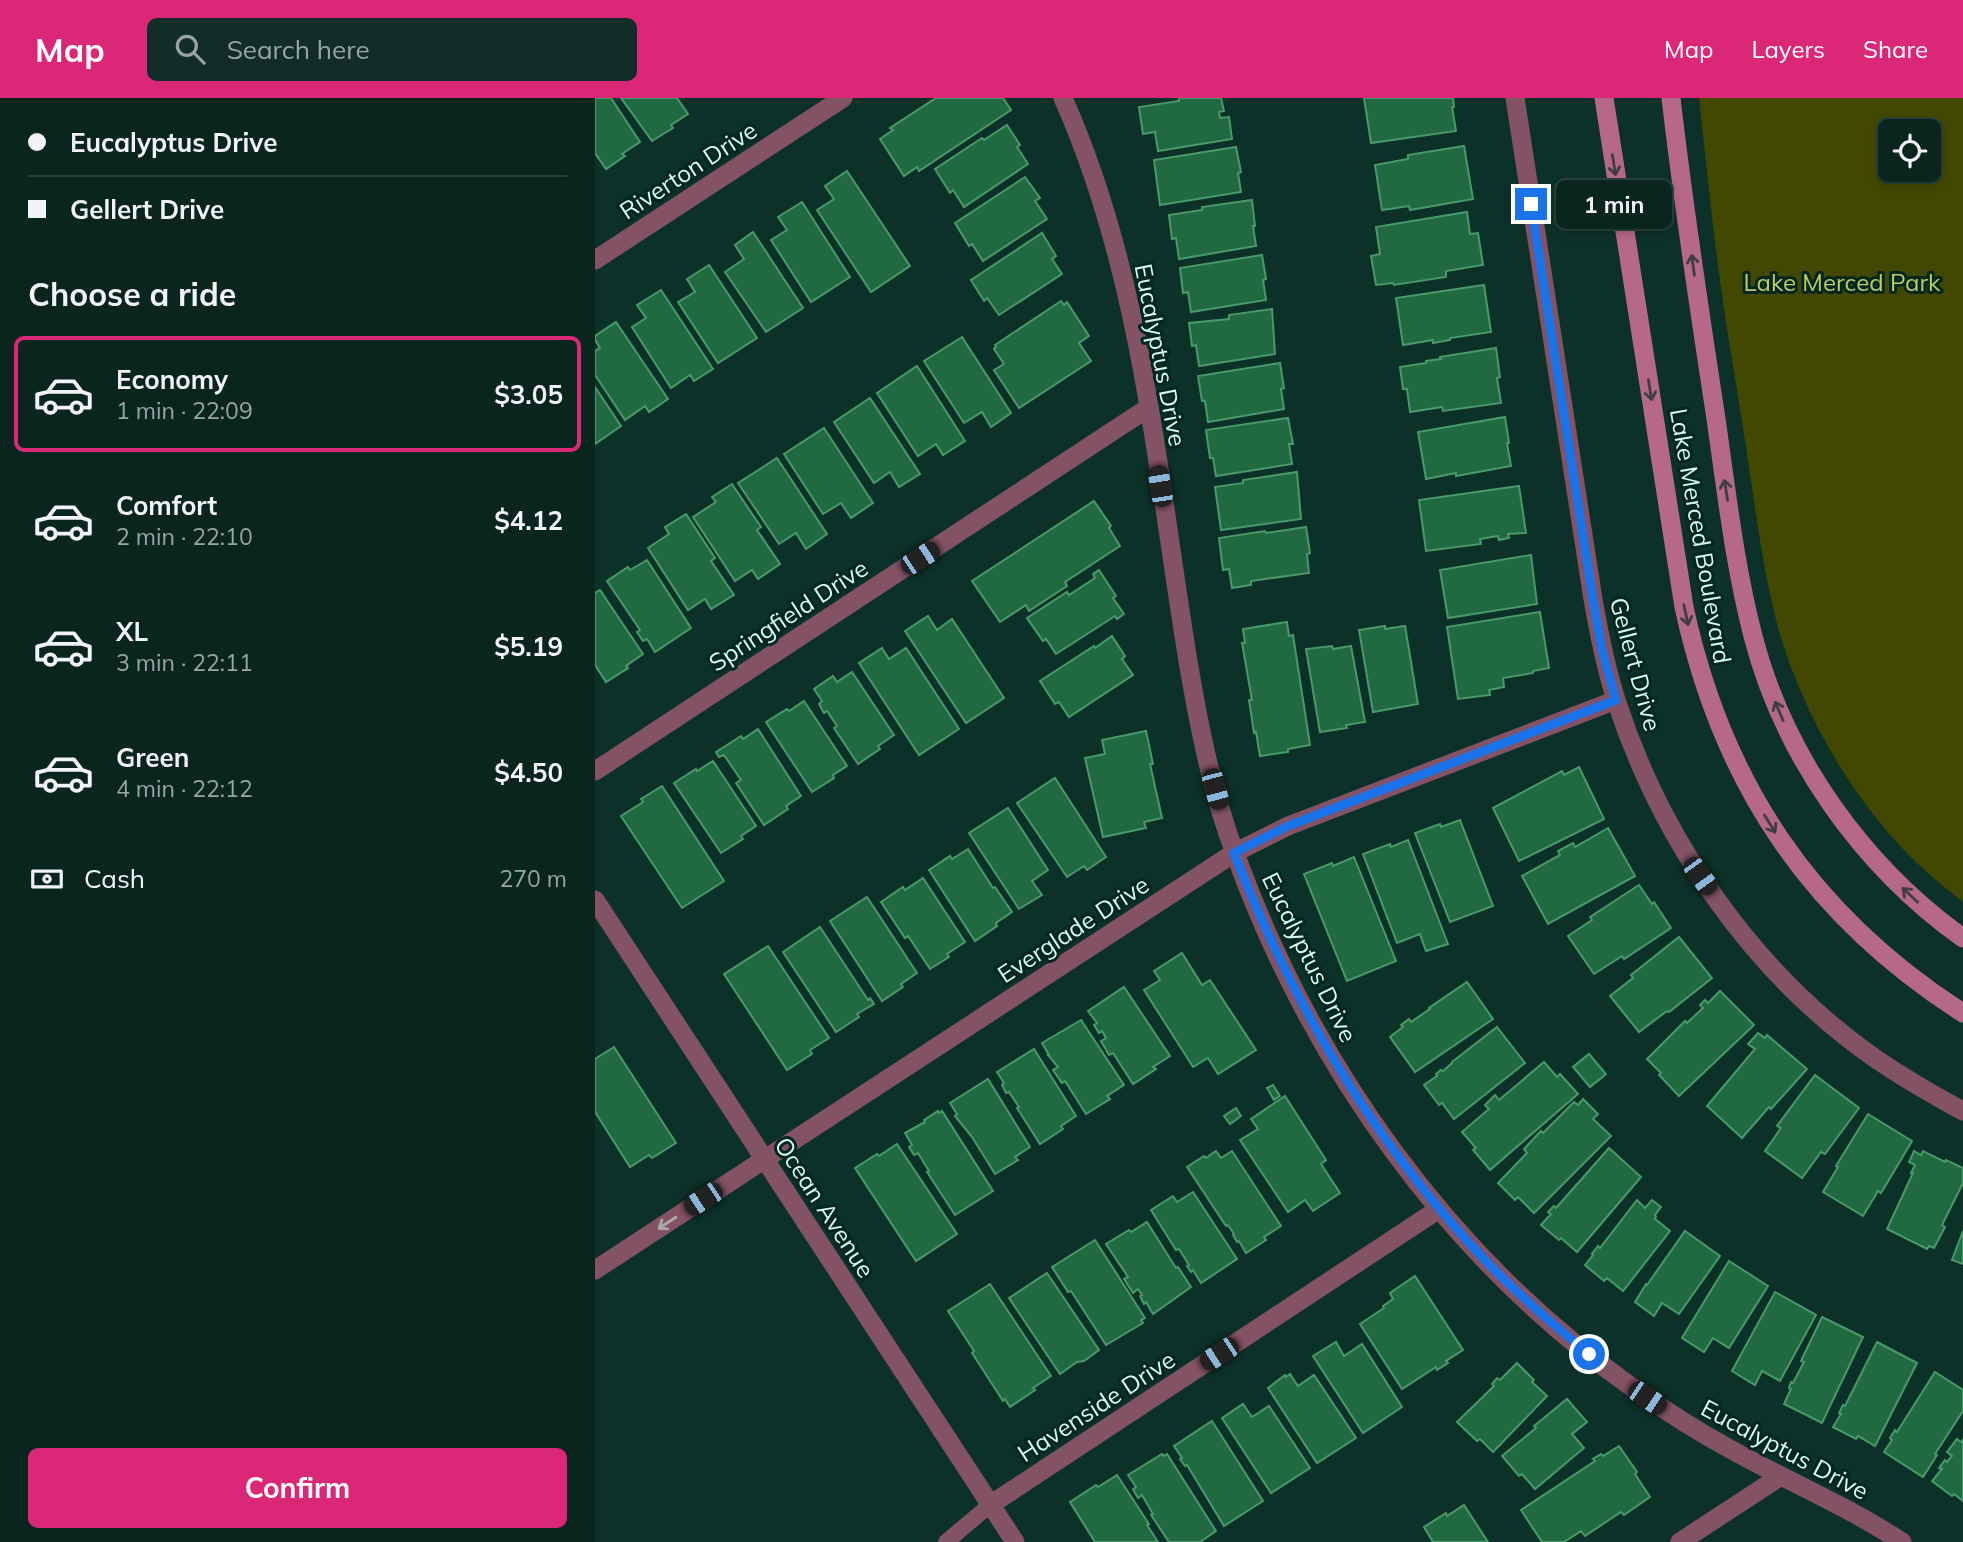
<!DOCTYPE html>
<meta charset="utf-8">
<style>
body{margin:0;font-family:Mulish,sans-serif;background:#122d27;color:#f1f3f6;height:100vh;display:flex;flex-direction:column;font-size:26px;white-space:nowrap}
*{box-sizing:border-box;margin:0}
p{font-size:23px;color:#99a5a4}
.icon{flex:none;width:38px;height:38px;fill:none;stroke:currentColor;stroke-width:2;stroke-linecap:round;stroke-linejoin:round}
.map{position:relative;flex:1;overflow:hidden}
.sheet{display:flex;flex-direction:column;background:#09251e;width:595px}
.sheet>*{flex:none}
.guide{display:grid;align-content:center;height:154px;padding:0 28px;background:#09251e}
.fabs{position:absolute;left:1283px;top:21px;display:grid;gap:14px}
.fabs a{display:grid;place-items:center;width:63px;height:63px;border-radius:10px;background:#09251e;box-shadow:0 4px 10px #0003,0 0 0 2px #29423c;font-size:35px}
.end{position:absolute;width:32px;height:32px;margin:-16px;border:9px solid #1a73e8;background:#fff;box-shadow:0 0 0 4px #fff}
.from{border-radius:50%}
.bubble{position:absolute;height:49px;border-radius:10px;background:#09251e;box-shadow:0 4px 10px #0003,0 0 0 2px #29423c;font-size:23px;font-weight:700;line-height:49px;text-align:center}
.car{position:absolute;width:21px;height:42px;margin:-21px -10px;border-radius:9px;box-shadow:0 0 5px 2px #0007;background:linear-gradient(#222 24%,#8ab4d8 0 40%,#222 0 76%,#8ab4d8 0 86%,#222 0)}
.guide b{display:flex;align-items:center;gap:24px;height:66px;font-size:26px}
.guide b+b{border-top:2px solid #29423c}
.guide i{width:18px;height:18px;background:#f1f3f6}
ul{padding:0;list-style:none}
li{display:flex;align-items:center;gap:21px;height:116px;margin:0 14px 10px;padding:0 14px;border:4px solid transparent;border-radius:10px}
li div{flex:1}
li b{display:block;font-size:26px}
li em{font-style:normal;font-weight:700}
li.active{border-color:#db2777}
li>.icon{width:63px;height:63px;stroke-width:1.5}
h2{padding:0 28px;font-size:32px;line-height:84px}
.pay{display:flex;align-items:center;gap:18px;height:77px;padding:0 28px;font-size:26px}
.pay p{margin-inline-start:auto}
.primary-button{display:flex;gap:14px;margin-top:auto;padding:14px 28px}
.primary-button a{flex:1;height:80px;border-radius:10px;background:#db2777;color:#fff;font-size:28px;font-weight:700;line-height:80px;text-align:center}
header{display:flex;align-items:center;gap:42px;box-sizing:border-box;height:98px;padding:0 35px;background:#db2777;color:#fff}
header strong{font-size:33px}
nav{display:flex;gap:38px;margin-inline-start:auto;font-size:24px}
.search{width:490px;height:63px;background:#122d27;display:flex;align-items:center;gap:18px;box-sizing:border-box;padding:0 24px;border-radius:10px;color:#99a5a4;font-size:26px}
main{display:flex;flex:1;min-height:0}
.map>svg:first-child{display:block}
.green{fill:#424801;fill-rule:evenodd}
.building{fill:#216941;stroke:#489a6a;stroke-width:2}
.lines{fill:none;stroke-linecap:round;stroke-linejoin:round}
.service{stroke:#845265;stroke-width:16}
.minor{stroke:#845265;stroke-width:19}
.tertiary{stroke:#845265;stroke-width:19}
.secondary{stroke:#b56887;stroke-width:19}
.oneway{stroke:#413e43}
.oneway2{stroke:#ada8ac}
.route{stroke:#1a73e8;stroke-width:9}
.labels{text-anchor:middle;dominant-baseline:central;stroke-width:6;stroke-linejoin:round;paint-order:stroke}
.street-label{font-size:24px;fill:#d6fef2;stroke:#02271f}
.park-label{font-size:24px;fill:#bdca66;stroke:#02271f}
</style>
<header>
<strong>Map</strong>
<div class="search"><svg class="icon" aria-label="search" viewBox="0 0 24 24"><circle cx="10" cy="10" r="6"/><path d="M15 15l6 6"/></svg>Search here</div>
<nav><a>Map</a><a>Layers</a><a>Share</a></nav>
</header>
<main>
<section class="sheet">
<div class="guide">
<b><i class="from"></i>Eucalyptus Drive</b>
<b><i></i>Gellert Drive</b>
</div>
<h2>Choose a ride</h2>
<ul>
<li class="active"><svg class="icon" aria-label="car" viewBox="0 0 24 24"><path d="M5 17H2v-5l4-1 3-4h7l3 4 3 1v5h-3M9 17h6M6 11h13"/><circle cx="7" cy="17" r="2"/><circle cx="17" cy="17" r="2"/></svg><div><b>Economy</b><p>1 min · 22:09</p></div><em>$3.05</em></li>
<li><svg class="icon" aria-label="car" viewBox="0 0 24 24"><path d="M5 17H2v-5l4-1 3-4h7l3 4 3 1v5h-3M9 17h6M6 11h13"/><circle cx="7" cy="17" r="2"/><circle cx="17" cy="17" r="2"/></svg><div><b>Comfort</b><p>2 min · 22:10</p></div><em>$4.12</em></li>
<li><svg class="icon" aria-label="car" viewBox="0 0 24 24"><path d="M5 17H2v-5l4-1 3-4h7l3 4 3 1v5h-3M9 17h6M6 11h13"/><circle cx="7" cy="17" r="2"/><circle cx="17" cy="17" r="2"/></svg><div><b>XL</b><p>3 min · 22:11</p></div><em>$5.19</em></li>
<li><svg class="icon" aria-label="car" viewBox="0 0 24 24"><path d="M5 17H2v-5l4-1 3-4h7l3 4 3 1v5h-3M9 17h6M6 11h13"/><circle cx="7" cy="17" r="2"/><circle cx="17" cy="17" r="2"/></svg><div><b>Green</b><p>4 min · 22:12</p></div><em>$4.50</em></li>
</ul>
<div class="pay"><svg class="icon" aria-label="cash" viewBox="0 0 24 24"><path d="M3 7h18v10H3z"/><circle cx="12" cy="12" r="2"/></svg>Cash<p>270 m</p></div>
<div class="primary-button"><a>Confirm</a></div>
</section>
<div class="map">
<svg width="1368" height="1444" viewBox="0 0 1368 1444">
<rect width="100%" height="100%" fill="#0c3128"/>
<path class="green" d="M1104,0h264v804c-20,-16 -41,-33 -59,-52 -57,-60 -102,-140 -125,-219 -18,-66 -25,-135 -36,-203 -7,-47 -16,-94 -22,-141 -9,-63 -15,-126 -22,-189zM1295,33h39v39h-39z"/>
<g class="building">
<polygon points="0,0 16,0 45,44 27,56 30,58 11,71 0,55"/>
<polygon points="26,0 82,0 93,16 76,27 78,30 57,43"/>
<polygon points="341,0 408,0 416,12 324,73 322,69 309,78 285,41 298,32 295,30"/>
<polygon points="584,0 626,0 629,13 624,14 625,20 634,19 637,41 563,53 560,34 548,36 544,9 584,3"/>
<polygon points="769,0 858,0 859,9 857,9 861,33 776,45"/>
<polygon points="412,27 425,47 422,49 433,66 369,109 358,92 355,95 340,71 387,40 389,42"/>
<polygon points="869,48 878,101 815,112 814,108 787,112 780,67 813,61 813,57"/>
<polygon points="641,49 646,74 643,75 646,94 565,107 559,62"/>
<polygon points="252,73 315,168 276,194 222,112 239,101 230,88"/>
<polygon points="430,79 445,100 440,103 452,121 388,163 377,146 374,148 360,125"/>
<polygon points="657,102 660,128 658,128 661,148 584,161 581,140 577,141 574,117 607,112 607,109"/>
<polygon points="207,104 255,179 216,204 176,142 192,132 183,119"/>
<polygon points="872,114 875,136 883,135 888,167 851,173 851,179 799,187 798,185 781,187 776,158 785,156 781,129"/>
<polygon points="158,134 208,210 171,234 130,174 149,161 140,147"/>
<polygon points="447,135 461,158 457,161 467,176 404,217 392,200 389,203 376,182"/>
<polygon points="667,157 671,181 668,182 671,202 596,214 593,194 588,195 585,170"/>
<polygon points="114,167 162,240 123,265 83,204 100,194 92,181"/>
<polygon points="889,187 896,234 855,240 855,242 838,245 838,242 808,247 801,200"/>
<polygon points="66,192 118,271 99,283 95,277 76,290 37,229 51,220 42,207"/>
<polygon points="466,203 469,207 472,204 494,238 484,245 496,263 424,310 399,272 409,266 399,251 401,249 400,247"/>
<polygon points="677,211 680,256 604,268 601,247 597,248 594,225 634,221 634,217"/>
<polygon points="21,224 73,301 54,314 50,308 30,322 0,277 0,253 5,250 0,242 0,238"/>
<polygon points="367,239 416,315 396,329 387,314 369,325 329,263"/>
<polygon points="901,250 905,279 902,280 906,305 848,313 847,309 815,314 812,291 808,291 805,269 831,265 831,263 846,261 845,259"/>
<polygon points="685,265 689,290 686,291 689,311 613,324 610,303 607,303 603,278"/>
<polygon points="322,268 370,343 348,357 341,346 323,358 282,295"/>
<polygon points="0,289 26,328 0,346"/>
<polygon points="275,300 325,376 304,389 295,374 279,385 239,324"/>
<polygon points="910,319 914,345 912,345 916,368 861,378 861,375 831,381 823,334"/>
<polygon points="693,320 698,346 694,346 697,366 621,378 618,360 615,360 611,332"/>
<polygon points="229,330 278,405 256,420 246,405 228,416 189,356"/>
<polygon points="182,360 232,436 211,451 201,435 184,446 143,385"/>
<polygon points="702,374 706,421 626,432 620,389 648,385 648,382"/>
<polygon points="137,386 166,429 162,432 185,466 163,481 157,472 140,483 98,419 121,404 117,399"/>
<polygon points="924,388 931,435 913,436 914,440 904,442 903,438 885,441 886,446 831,453 824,402"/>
<polygon points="499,403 516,428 514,430 525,448 470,484 472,488 434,513 431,507 405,524 377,483"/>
<polygon points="91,416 120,460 116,463 139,497 116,511 110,501 93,512 53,450 74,436 70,429"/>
<polygon points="711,429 715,455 712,456 714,475 656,483 656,487 637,490 634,471 628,472 624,440 670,433 671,435"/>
<polygon points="936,457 942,506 853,520 845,472"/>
<polygon points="52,462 96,530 60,554 52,541 48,543 42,534 45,532 12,483 33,469 35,472"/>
<polygon points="504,472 521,498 518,500 529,516 522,521 520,518 461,556 451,541 448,543 432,520 472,494 474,497 500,480 498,476"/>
<polygon points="5,492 48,556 31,568 33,570 11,584 0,567 0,495"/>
<polygon points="945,514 954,570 938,573 938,575 908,580 909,589 894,592 895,597 863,601 852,529"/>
<polygon points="333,518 342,532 357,521 409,600 371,625 310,533"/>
<polygon points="692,524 694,538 698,537 715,647 693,651 693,654 665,658 661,634 659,635 654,602 657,602 647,545 650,545 648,531"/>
<polygon points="790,528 790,531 810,528 823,606 778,614 764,532"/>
<polygon points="517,538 530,558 527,561 538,577 474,619 464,604 460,606 445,583 499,548 500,550"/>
<polygon points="737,548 738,551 756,548 770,624 751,627 752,630 725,634 711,551"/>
<polygon points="287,550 294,561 311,550 364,631 324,657 264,565"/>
<polygon points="257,574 299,637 283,648 285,651 263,666 239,630 242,628 232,613 229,615 224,606 227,603 219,591 238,578 242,584"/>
<polygon points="209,603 252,668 238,677 239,680 217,694 171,624 192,611 194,613"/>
<polygon points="163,631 206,698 191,708 193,711 169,727 141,685 146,682 129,657 124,659 121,654 146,638 148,641"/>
<polygon points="551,633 558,666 555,666 567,720 549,724 551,730 508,739 490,660 510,656 507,642"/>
<polygon points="118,663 161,728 146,738 148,741 126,755 79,685 101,671 102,673"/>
<polygon points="984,669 1009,721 924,763 898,710 967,673 969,677"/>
<polygon points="460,680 511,759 492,772 489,768 472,779 422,705"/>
<polygon points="67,688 129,783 87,810 26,718 48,704 46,701"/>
<polygon points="413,710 453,772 437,783 447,797 424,811 374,735"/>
<polygon points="865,722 898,808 855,824 820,735 845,726 846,729"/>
<polygon points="1013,730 1040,778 953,826 927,778 965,757 963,753 978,745 980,749"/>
<polygon points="813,742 853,846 831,853 825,836 802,845 768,756 795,746 796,749"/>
<polygon points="373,751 398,790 400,789 417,814 401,825 402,828 380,843 334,772 355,758 357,761"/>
<polygon points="759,759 801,863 752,883 709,776 737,765 738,768"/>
<polygon points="328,780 370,844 352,856 354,859 335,871 313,838 310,840 286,804 308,789 310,792"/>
<polygon points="1044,787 1057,806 1059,804 1076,830 1029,861 1027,858 999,876 973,838 997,822 995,819"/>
<polygon points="272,799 322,875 306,886 308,889 287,903 235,823"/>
<polygon points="225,829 273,902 275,900 279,906 262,916 264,919 241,934 188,854"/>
<polygon points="1084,839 1117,880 1074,914 1072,913 1044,934 1015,898 1038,880 1036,877"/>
<polygon points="173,848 234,940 215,952 217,956 192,972 129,876"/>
<polygon points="587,855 607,887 615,882 661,952 623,976 613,960 598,969 549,892 565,882 559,873"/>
<polygon points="872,884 898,921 820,974 795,939 808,929 806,927 814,921 816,924 835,911 834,910"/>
<polygon points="529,889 575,958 558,969 561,971 538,986 518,955 514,957 506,943 511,940 507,933 504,935 499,927 502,925 493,913"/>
<polygon points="1125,893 1159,927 1084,998 1064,977 1066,975 1052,961 1090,923 1092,925 1108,910 1105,907 1110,902 1113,905"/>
<polygon points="486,922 529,987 512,998 515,1001 491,1016 470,983 467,985 458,972 463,969 453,957 454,957 447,945"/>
<polygon points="902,929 930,965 859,1021 847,1005 844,1007 829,987 842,978 841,976 846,972 848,973 857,965 857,964"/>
<polygon points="1163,935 1170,940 1172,937 1212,971 1176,1011 1174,1009 1147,1040 1112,1008 1160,951 1153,946"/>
<polygon points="19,949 81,1045 57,1060 54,1057 35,1069 0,1014 0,961"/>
<polygon points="439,951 481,1018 466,1028 468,1031 445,1046 422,1010 424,1009 414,994 411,995 407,987 409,985 402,974"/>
<polygon points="994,956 1011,976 995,989 978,969"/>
<polygon points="949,964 962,979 965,976 983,996 895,1072 878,1052 881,1050 867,1034 894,1011 890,1007 900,997 904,1002"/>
<polygon points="1220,977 1264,1010 1230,1056 1226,1054 1207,1080 1170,1053 1186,1030 1182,1028"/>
<polygon points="393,981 435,1049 420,1059 423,1062 400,1076 377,1039 360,1018 362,1016 355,1005"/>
<polygon points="678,987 685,998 679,1002 672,990"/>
<polygon points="690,998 731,1062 726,1066 745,1095 718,1113 710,1102 693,1114 645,1042 663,1031 656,1021"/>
<polygon points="988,1001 1003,1016 998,1021 1016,1038 939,1115 923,1099 920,1102 903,1085 932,1055 929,1051 946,1033 948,1035 979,1004 983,1007"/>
<polygon points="641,1010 646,1018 635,1026 629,1018"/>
<polygon points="343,1013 344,1015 347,1013 398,1093 360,1117 332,1074 334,1073 323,1055 319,1057 314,1049 317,1047 310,1035 330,1024 329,1022"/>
<polygon points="1273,1016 1317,1043 1286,1095 1283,1093 1268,1118 1228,1094 1243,1069 1241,1068"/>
<polygon points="302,1046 362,1136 321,1163 260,1070 282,1056 284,1058"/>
<polygon points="1014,1050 1046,1079 982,1154 966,1140 964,1142 946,1127 956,1116 953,1114 959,1108 961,1110"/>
<polygon points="621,1053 626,1060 637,1053 686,1128 669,1139 671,1142 651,1155 644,1143 642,1144 638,1137 639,1136 633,1127 631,1128 592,1069 609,1058 611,1060"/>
<polygon points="1319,1053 1326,1057 1328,1053 1350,1064 1351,1062 1368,1070 1368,1085 1347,1127 1350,1129 1339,1150 1334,1148 1332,1151 1292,1131 1318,1075 1316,1075 1320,1067 1314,1064"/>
<polygon points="598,1094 642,1161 606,1185 598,1172 596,1174 592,1168 594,1167 584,1151 581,1152 556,1112 578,1098 582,1104"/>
<polygon points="1042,1102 1050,1110 1057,1102 1066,1109 1060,1117 1061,1119 1060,1121 1075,1133 1028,1193 1012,1180 1009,1183 990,1167 998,1157 997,1156 1003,1148 1005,1150"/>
<polygon points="552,1124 581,1170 583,1169 596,1189 558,1216 551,1204 549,1206 545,1198 547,1197 543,1191 538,1195 529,1181 533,1179 511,1146 534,1132 536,1134"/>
<polygon points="1090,1133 1125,1158 1084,1216 1067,1205 1059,1218 1040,1204 1051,1186 1052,1187"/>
<polygon points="1368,1133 1368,1166 1357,1162"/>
<polygon points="500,1142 550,1220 546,1222 548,1225 511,1247 476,1193 473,1194 457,1169"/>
<polygon points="1134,1163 1173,1188 1134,1250 1118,1240 1109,1254 1087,1240"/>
<polygon points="452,1175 504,1252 489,1263 482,1264 465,1276 414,1200"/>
<polygon points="820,1178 868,1252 851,1263 853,1265 842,1272 841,1269 807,1291 765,1226 789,1210 788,1208 798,1201 795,1195"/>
<polygon points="395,1186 456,1278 438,1290 440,1292 415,1309 410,1301 408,1303 377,1255 379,1253 353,1213"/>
<polygon points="1180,1194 1221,1217 1185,1283 1167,1273 1160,1287 1137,1273"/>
<polygon points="1227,1219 1268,1239 1227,1325 1189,1306 1196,1291 1194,1290 1196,1284 1198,1285 1209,1264 1206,1263"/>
<polygon points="741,1244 749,1258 767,1246 807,1309 768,1335 718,1258"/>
<polygon points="1282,1244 1322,1265 1280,1348 1263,1338 1261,1341 1238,1329 1246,1316 1244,1315 1248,1307 1250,1308"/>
<polygon points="922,1265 939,1282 937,1284 952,1298 898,1354 885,1341 882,1343 862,1324 899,1288 897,1286 902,1280 905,1282"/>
<polygon points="1340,1274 1368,1292 1368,1313 1340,1356 1342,1357 1328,1379 1289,1354 1297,1342 1295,1340 1300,1332 1302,1334"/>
<polygon points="695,1276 703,1288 719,1277 761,1340 722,1365 673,1290 690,1277 691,1279"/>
<polygon points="972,1301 992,1324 977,1336 989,1350 940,1391 927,1376 924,1378 907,1358 941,1330 939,1328"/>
<polygon points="648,1306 657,1319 674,1308 715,1370 676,1395 627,1320"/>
<polygon points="617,1323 668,1403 629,1428 592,1367 590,1368 585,1361 587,1360 579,1348"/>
<polygon points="1362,1341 1366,1344 1368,1342 1368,1403 1359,1396 1357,1398 1337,1383 1347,1371 1344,1370 1350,1362 1352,1364 1357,1358 1352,1354"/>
<polygon points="1024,1348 1042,1374 1040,1376 1055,1399 1029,1417 1026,1414 990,1438 986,1433 969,1444 947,1444 926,1412 1000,1363 998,1361 1006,1356 1008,1358"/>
<polygon points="567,1356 569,1358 572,1356 621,1433 605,1444 574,1444 556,1417 558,1416 547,1397 543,1400 538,1391 541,1389 533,1377"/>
<polygon points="522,1377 554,1426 552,1427 563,1444 500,1444 475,1404 501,1387 503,1389"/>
<polygon points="869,1407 893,1444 838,1444 829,1429 851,1415 852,1418"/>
</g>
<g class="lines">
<polyline class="service" points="351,1444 395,1407"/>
<g class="minor">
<path d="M468,0c80,179 94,378 126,569 11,64 24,129 47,189 77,211 213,402 397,532 31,22 64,43 97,61 57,32 117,57 172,93"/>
<path d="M920,0l78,501c6,35 13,70 24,104 46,140 137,271 259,356 28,19 57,36 87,52"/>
<polyline points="0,162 248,0"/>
<polyline points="0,673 553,310"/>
<polyline points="0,1172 639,755 693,728 1021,602"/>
<polyline points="395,1407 844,1111"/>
<polyline points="1085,1444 1186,1378"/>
</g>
<polyline class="tertiary" points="0,802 420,1444"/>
<g class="secondary">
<path d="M1009,0l80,509c38,176 126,308 279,406"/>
<path d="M1076,0c12,105 28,210 44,314 11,75 19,151 38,224 31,120 109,230 210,302"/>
</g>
</g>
<defs><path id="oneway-shaft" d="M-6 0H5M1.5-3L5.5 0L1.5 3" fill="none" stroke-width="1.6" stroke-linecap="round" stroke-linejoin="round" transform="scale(1.75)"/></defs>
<g class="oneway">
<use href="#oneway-shaft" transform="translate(1019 67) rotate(81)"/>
<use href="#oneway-shaft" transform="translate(1098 167) rotate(-98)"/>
<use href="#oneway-shaft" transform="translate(1055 292) rotate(81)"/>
<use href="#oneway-shaft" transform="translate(1131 392) rotate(-99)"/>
<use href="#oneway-shaft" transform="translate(1091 517) rotate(78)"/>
<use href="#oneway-shaft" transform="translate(1184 613) rotate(-113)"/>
<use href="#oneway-shaft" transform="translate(1175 726) rotate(58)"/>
<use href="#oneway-shaft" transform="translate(1315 797) rotate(-137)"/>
</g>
<use class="oneway2" href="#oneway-shaft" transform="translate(72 1125) rotate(147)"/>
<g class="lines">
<path class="route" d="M936,106l62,395 9,51 14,50 -328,126 -54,27c57,146 132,277 238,393 36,40 76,74 117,108"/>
</g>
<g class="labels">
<g class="street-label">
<text transform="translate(93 72) rotate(-33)">Riverton Drive</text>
<text transform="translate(566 257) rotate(79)">Eucalyptus Drive</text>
<text transform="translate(1106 438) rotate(80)">Lake Merced Boulevard</text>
<text transform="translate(193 517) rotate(-33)">Springfield Drive</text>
<text transform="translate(1041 566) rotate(75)">Gellert Drive</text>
<text transform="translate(478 831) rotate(-33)">Everglade Drive</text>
<text transform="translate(715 859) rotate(64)">Eucalyptus Drive</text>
<text transform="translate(230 1109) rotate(57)">Ocean Avenue</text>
<text transform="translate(501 1308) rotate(-33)">Havenside Drive</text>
<text transform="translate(1190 1351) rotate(28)">Eucalyptus Drive</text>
</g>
<g class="park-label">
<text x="1247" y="184">Lake Merced Park</text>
</g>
</g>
</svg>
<div class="fabs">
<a><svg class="icon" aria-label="locate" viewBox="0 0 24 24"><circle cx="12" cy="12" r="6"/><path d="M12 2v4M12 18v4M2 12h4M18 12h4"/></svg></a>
</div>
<i class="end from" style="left:994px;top:1256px"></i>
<i class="end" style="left:936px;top:106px"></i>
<div class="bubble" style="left:961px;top:82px;width:116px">1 min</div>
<i class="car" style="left:565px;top:388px;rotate:351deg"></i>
<i class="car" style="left:325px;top:460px;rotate:57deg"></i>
<i class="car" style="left:620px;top:691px;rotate:165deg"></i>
<i class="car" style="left:1105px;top:778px;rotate:144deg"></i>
<i class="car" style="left:108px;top:1101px;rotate:237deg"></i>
<i class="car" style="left:624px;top:1256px;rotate:237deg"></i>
<i class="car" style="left:1052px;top:1300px;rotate:124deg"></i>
</div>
</main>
